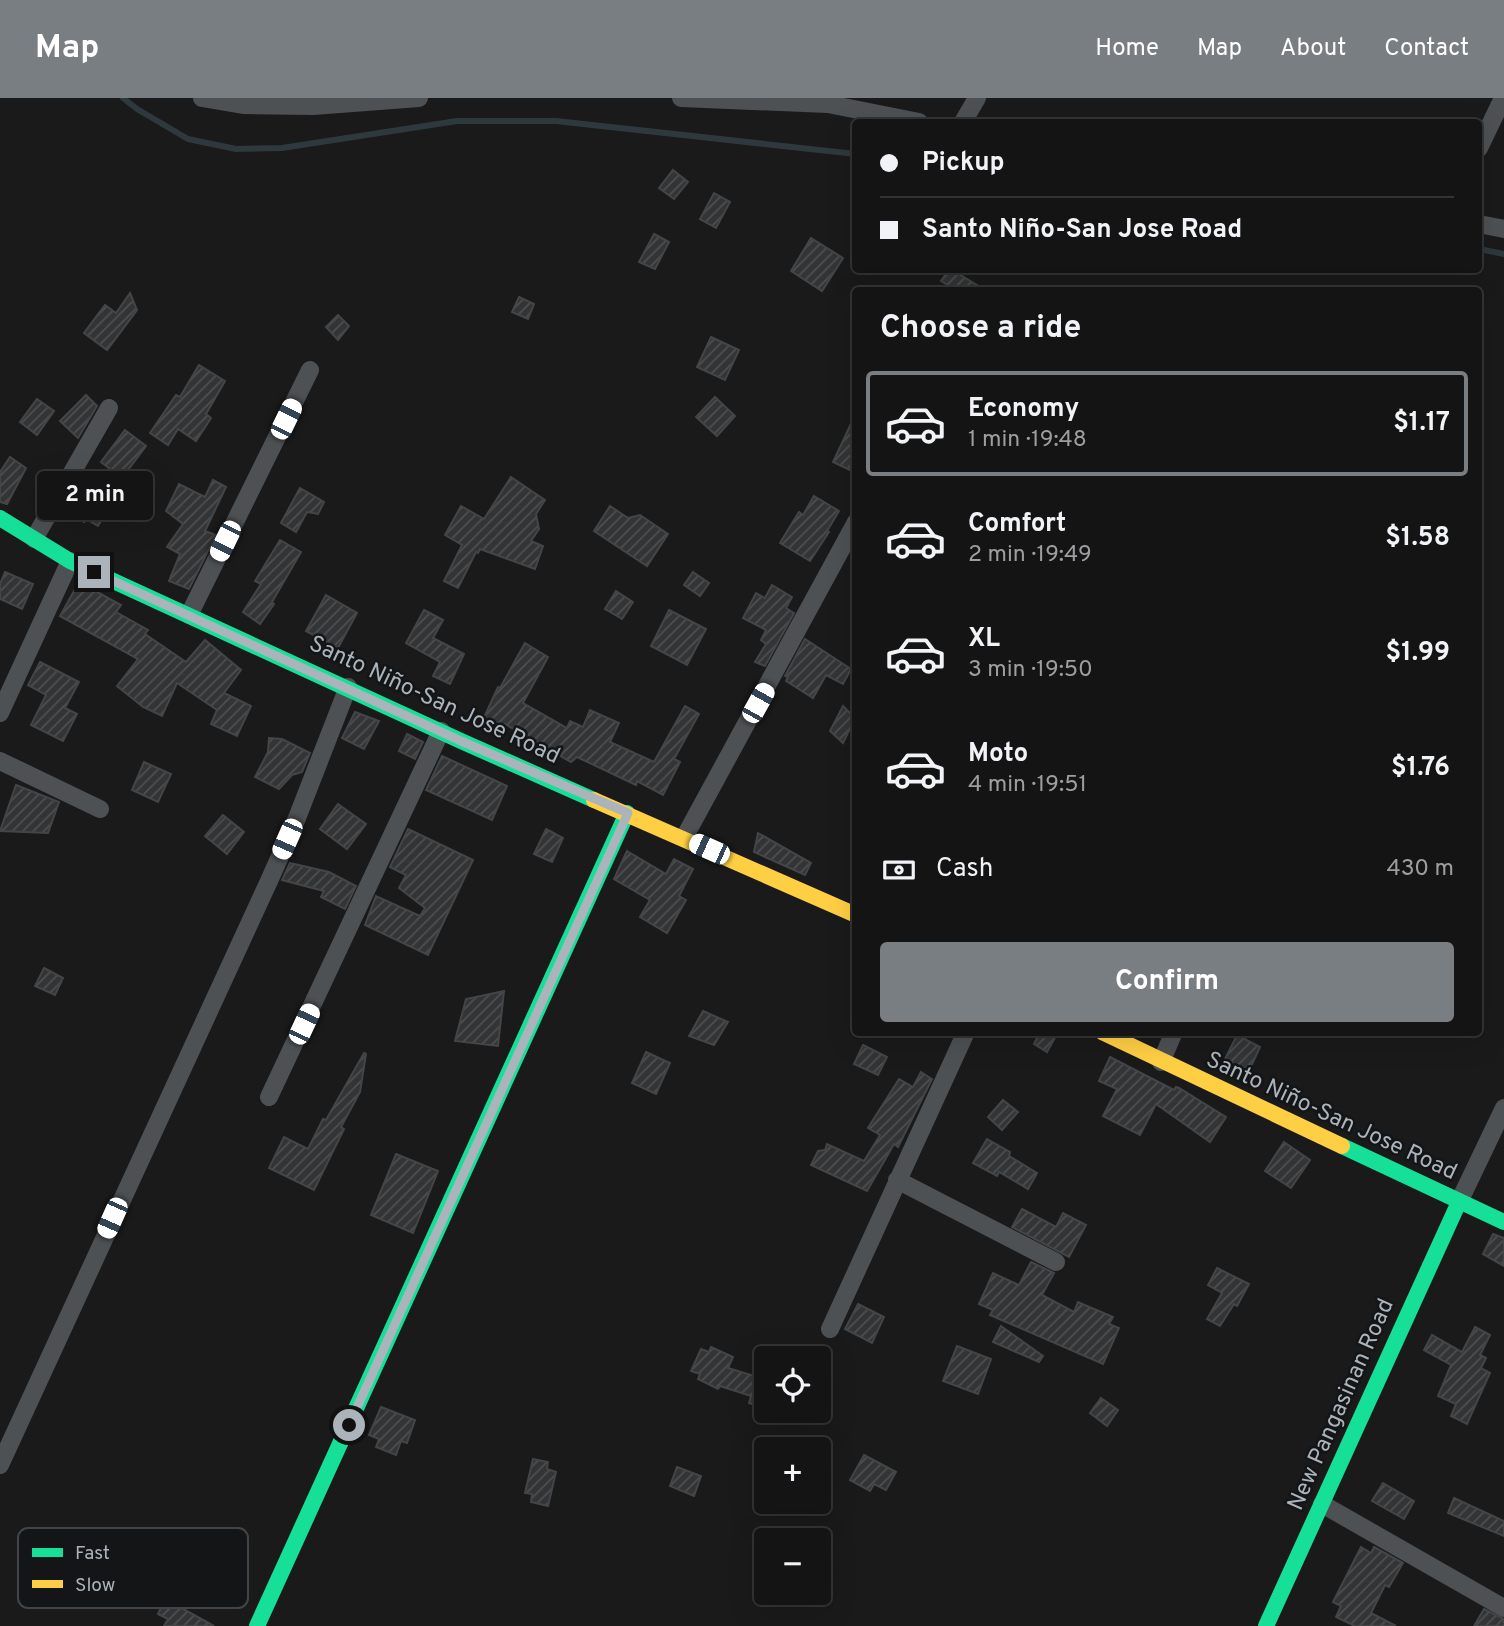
<!DOCTYPE html>
<meta charset="utf-8">
<style>
body{margin:0;font-family:Overpass,sans-serif;background:#1d1d1d;color:#f1f3f6;height:100vh;display:flex;flex-direction:column;font-size:26px;white-space:nowrap}
*{box-sizing:border-box;margin:0}
p{font-size:23px;color:#9d9ea0}
.icon{flex:none;width:38px;height:38px;fill:none;stroke:currentColor;stroke-width:2;stroke-linecap:round;stroke-linejoin:round}
.map{position:relative;flex:1;overflow:hidden}
.panel{position:absolute;left:852px;top:189px;width:630px;height:749px;display:flex;flex-direction:column;background:#141414;border-radius:7px;box-shadow:0 7px 28px #0002,0 0 0 2px #333334}
.panel>*{flex:none}
.guide{position:absolute;left:852px;top:21px;width:630px;height:154px;border-radius:7px;box-shadow:0 7px 28px #0002,0 0 0 2px #333334;display:grid;align-content:center;height:154px;padding:0 28px;background:#141414}
.tools{position:absolute;left:754px;top:1248px;display:grid;gap:14px}
.tools a{display:grid;place-items:center;width:77px;height:77px;border-radius:7px;background:#141414;box-shadow:0 7px 28px #0002,0 0 0 2px #333334;font-size:35px}
.end{position:absolute;width:32px;height:32px;margin:-16px;border:9px solid #acb4bb;background:#111;box-shadow:0 0 0 4px #111}
.from{border-radius:50%}
.bubble{position:absolute;height:49px;border-radius:7px;background:#141414;box-shadow:0 7px 28px #0002,0 0 0 2px #333334;font-size:23px;font-weight:700;line-height:49px;text-align:center}
.car{position:absolute;width:21px;height:42px;margin:-21px -10px;border-radius:9px;box-shadow:0 0 5px 2px #0007;background:linear-gradient(#fff 24%,#345 0 40%,#fff 0 76%,#345 0 86%,#fff 0)}
.guide b{display:flex;align-items:center;gap:24px;height:66px;font-size:26px}
.guide b+b{border-top:2px solid #333334}
.guide i{width:18px;height:18px;background:#f1f3f6}
ul{padding:0;list-style:none}
li{display:flex;align-items:center;gap:21px;height:105px;margin:0 14px 10px;padding:0 14px;border:4px solid transparent;border-radius:7px}
li div{flex:1}
li b{display:block;font-size:26px}
li em{font-style:normal;font-weight:700}
li.on{border-color:#797e83}
li>.icon{width:63px;height:63px;stroke-width:1.5}
h2{padding:0 28px;font-size:32px;line-height:84px}
.pay{display:flex;align-items:center;gap:18px;height:77px;padding:0 28px;font-size:26px}
.pay p{margin-inline-start:auto}
.button{display:flex;gap:14px;margin-top:auto;padding:14px 28px}
.button a{flex:1;height:80px;border-radius:7px;background:#797e83;color:#fff;font-size:28px;font-weight:700;line-height:80px;text-align:center}
header{display:flex;align-items:center;gap:42px;box-sizing:border-box;height:98px;padding:0 35px;background:#797e83;color:#fff}
header strong{font-size:33px}
nav{display:flex;gap:38px;margin-inline-start:auto;font-size:24px}
.map>svg:first-child{display:block}
.lines{fill:none;stroke-linecap:round;stroke-linejoin:round}
.stream{stroke:#2d393d;stroke-width:6}
.building{fill:url(#building-hatch);stroke:#434547;stroke-width:2}
.street{stroke:#4e5154;stroke-width:18}
.fast{stroke:#16e098;stroke-width:16}
.slow{stroke:#ffcf43;stroke-width:16}
.route{stroke:#acb4bb;stroke-width:9}
.labels{text-anchor:middle;dominant-baseline:central;stroke-width:5;stroke-linejoin:round;paint-order:stroke}
.street-label{font-size:23px;fill:#acb4bb;stroke:#141517}
.key{fill:#141517;stroke:#424548;stroke-width:2}
.key-label{font-size:19px;fill:#acb4bb}
</style>
<header>
<strong>Map</strong>
<nav><a>Home</a><a>Map</a><a>About</a><a>Contact</a></nav>
</header>
<div class="map">
<svg width="1504" height="1528" viewBox="0 0 1504 1528">
<defs>
<pattern id="building-hatch" width="6" height="6" patternUnits="userSpaceOnUse" patternTransform="scale(1.75)"><rect width="6" height="6" fill="#333435"/><path d="M-1 1l2-2M0 6l6-6M5 7l2-2" fill="none" stroke="#4e4f50"/></pattern>
</defs>
<rect width="100%" height="100%" fill="#1a1a1b"/>
<g class="lines">
<g class="stream">
<polyline points="123,0 137,11 188,41 236,51 282,50 457,23 556,23 856,56"/>
<polyline points="1479,151 1504,156"/>
</g>
</g>
<g class="building">
<polygon points="673,72 688,84 674,101 659,90"/>
<polygon points="714,95 730,104 716,130 700,121"/>
<polygon points="654,136 669,144 655,171 639,164"/>
<polygon points="811,140 843,160 822,193 791,173"/>
<polygon points="949,172 952,172 985,192 956,192 941,183"/>
<polygon points="130,195 137,212 107,252 84,235 105,207 116,215"/>
<polygon points="519,199 534,206 528,221 512,214"/>
<polygon points="338,217 349,228 338,242 326,229"/>
<polygon points="711,239 739,252 725,282 697,269"/>
<polygon points="199,267 225,283 206,316 211,320 196,343 178,331 168,347 150,335 176,297 180,299"/>
<polygon points="86,297 97,308 78,340 60,323"/>
<polygon points="715,299 735,318 717,338 696,319"/>
<polygon points="37,301 54,313 37,337 20,324"/>
<polygon points="856,315 856,375 833,364"/>
<polygon points="125,332 146,348 122,380 101,364"/>
<polygon points="10,359 26,370 7,406 0,404 0,374"/>
<polygon points="511,379 545,402 536,416 539,431 531,443 543,448 535,471 480,451 478,455 476,454 458,490 444,483 462,447 445,437 461,408 484,421"/>
<polygon points="213,382 226,389 205,433 216,437 189,491 169,483 180,456 167,449 183,426 166,413 179,386 205,399"/>
<polygon points="300,390 324,404 318,416 307,414 296,434 281,425"/>
<polygon points="90,392 112,405 98,428 86,421 84,424 64,411 74,395 80,399"/>
<polygon points="814,398 839,413 827,433 829,434 810,463 780,445 799,414 803,417"/>
<polygon points="610,408 628,420 640,417 668,436 647,468 594,433"/>
<polygon points="280,442 301,454 272,504 274,506 260,526 243,514 261,486 255,483"/>
<polygon points="5,474 33,486 22,511 0,501 0,486"/>
<polygon points="693,474 709,485 700,498 684,487"/>
<polygon points="79,484 121,507 116,514 148,532 145,536 186,564 205,542 241,572 224,595 251,608 237,638 211,626 217,612 177,585 162,618 143,609 117,588 138,561 60,518"/>
<polygon points="772,487 792,499 786,510 794,515 765,568 755,564 766,546 761,542 766,532 743,520 756,495 765,500"/>
<polygon points="616,493 633,504 622,521 605,511"/>
<polygon points="326,497 357,515 338,550 306,533"/>
<polygon points="424,512 443,522 433,540 464,556 450,586 433,578 440,564 406,545"/>
<polygon points="669,512 706,531 687,567 651,548"/>
<polygon points="805,541 851,571 843,586 826,577 813,600 786,583 788,579 785,578"/>
<polygon points="525,545 548,559 523,605 567,630 570,623 583,629 590,612 619,625 610,644 654,664 685,608 699,616 674,661 680,664 663,697 637,683 636,687 577,659 571,664 505,626 499,637 480,628 498,589 500,590"/>
<polygon points="40,564 79,584 65,610 77,616 63,643 31,627 46,597 28,587"/>
<polygon points="843,608 855,620 843,645 830,633"/>
<polygon points="355,614 379,623 364,651 342,640"/>
<polygon points="407,636 423,644 415,661 399,653"/>
<polygon points="269,640 282,641 310,655 302,674 292,677 279,691 255,679 268,654"/>
<polygon points="442,658 507,688 492,722 426,692"/>
<polygon points="144,664 171,676 158,704 132,692"/>
<polygon points="16,687 59,704 48,735 0,733"/>
<polygon points="338,706 366,726 347,751 320,731"/>
<polygon points="223,717 244,734 227,756 205,738"/>
<polygon points="408,731 473,762 428,857 365,827 376,798 420,818 425,810 399,790 406,777 390,769"/>
<polygon points="546,731 563,740 552,764 534,756"/>
<polygon points="758,735 811,765 805,777 754,754"/>
<polygon points="627,753 666,776 674,761 693,771 679,798 686,802 667,835 640,819 650,802 614,781"/>
<polygon points="290,765 329,774 356,788 345,811 321,799 324,793 282,782"/>
<polygon points="44,870 63,880 55,897 35,888"/>
<polygon points="504,893 498,948 455,943 466,901"/>
<polygon points="703,913 728,924 714,947 689,938"/>
<polygon points="1040,934 1058,934 1047,954 1034,946"/>
<polygon points="1237,937 1260,949 1249,973 1225,961"/>
<polygon points="863,947 887,959 878,977 854,966"/>
<polygon points="646,954 670,965 656,996 632,985"/>
<polygon points="364,955 366,956 360,994 341,1029 344,1031 314,1092 269,1070 284,1039 308,1051 323,1021 326,1022"/>
<polygon points="1110,959 1174,992 1176,989 1179,990 1226,1019 1210,1044 1156,1006 1140,1037 1103,1018 1117,991 1099,983"/>
<polygon points="921,974 932,981 898,1049 894,1046 867,1093 811,1067 818,1053 825,1052 827,1046 864,1063 880,1037 868,1030 899,981 913,989"/>
<polygon points="1003,1002 1018,1014 1002,1032 988,1019"/>
<polygon points="987,1041 1010,1054 1009,1058 1037,1075 1028,1091 999,1074 997,1078 973,1065"/>
<polygon points="1284,1044 1310,1062 1291,1090 1265,1073"/>
<polygon points="396,1056 438,1073 413,1135 371,1117"/>
<polygon points="1022,1111 1056,1129 1063,1115 1086,1127 1069,1159 1012,1129"/>
<polygon points="1493,1136 1504,1140 1504,1168 1483,1156"/>
<polygon points="1031,1164 1054,1175 1042,1197 1074,1214 1078,1204 1113,1219 1109,1226 1119,1230 1103,1266 990,1217 993,1212 979,1206 993,1175 1019,1187"/>
<polygon points="1217,1170 1249,1186 1237,1208 1234,1206 1220,1228 1207,1221 1222,1195 1208,1187"/>
<polygon points="858,1206 884,1219 872,1245 845,1231"/>
<polygon points="1001,1228 1043,1258 1039,1264 993,1244"/>
<polygon points="1475,1229 1490,1237 1480,1257 1486,1260 1481,1270 1490,1275 1467,1326 1451,1318 1456,1306 1438,1298 1451,1267 1424,1252 1432,1237 1462,1254"/>
<polygon points="957,1248 991,1261 978,1296 943,1283"/>
<polygon points="711,1249 733,1259 728,1270 757,1279 762,1262 766,1262 766,1310 749,1305 751,1298 720,1288 718,1291 698,1281 700,1276 691,1273 701,1251 709,1254"/>
<polygon points="1101,1300 1118,1312 1107,1328 1090,1315"/>
<polygon points="381,1309 415,1322 407,1345 401,1343 396,1357 376,1349 379,1341 369,1337"/>
<polygon points="864,1357 896,1374 886,1392 874,1386 870,1393 850,1382"/>
<polygon points="533,1361 548,1364 547,1371 556,1374 548,1408 531,1404 532,1396 525,1395"/>
<polygon points="677,1369 701,1378 694,1398 670,1388"/>
<polygon points="1383,1385 1414,1403 1404,1421 1372,1403"/>
<polygon points="1454,1400 1504,1423 1504,1438 1448,1415"/>
<polygon points="1361,1449 1371,1455 1374,1449 1403,1465 1389,1489 1385,1487 1371,1515 1396,1528 1355,1528 1336,1519 1341,1508 1333,1504"/>
<polygon points="165,1501 214,1528 164,1528 168,1521 158,1516"/>
<polygon points="1484,1511 1504,1521 1504,1528 1474,1528"/>
</g>
<g class="lines">
<g class="street">
<polyline points="202,0 243,7 313,8 419,0"/>
<polyline points="681,0 828,6 919,24"/>
<polyline points="963,24 977,0"/>
<polyline points="1479,50 1503,0"/>
<polyline points="1479,126 1504,131"/>
<polyline points="34,441 109,310"/>
<polyline points="189,517 310,272"/>
<polyline points="0,615 70,463"/>
<polyline points="0,663 100,711"/>
<polyline points="684,740 856,424"/>
<polyline points="1161,964 1174,934"/>
<polyline points="269,999 441,633"/>
<polyline points="897,1082 1056,1164"/>
<polyline points="1459,1104 1504,1010"/>
<polyline points="830,1231 966,934"/>
<polyline points="0,1367 269,783 297,720 348,589"/>
<polyline points="1322,1406 1504,1510"/>
</g>
<g class="fast">
<polyline points="0,420 70,463 461,643 594,702"/>
<polyline points="1342,1048 1504,1124"/>
<polyline points="257,1528 627,715"/>
<polyline points="1266,1528 1459,1104"/>
</g>
<g class="slow">
<polyline points="594,702 856,817"/>
<polyline points="1102,934 1342,1048"/>
</g>
</g>
<g class="lines">
<polyline class="route" points="94,474 461,643 628,715 349,1327"/>
</g>
<g class="labels">
<g class="street-label">
<text transform="translate(434 603) rotate(25)">Santo Niño-San Jose Road</text>
<text transform="translate(1331 1019) rotate(25)">Santo Niño-San Jose Road</text>
<text transform="translate(1342 1307) rotate(-66)">New Pangasinan Road</text>
</g>
</g>
<rect x="18" y="1430" width="230" height="80" rx="10" class="key"/>
<rect x="32" y="1450" width="31" height="9" fill="#16e098"/>
<rect x="32" y="1482" width="31" height="8" fill="#ffcf43"/>
<g class="key-label">
<text x="75" y="1461">Fast</text>
<text x="75" y="1493">Slow</text>
</g>
</svg>
<div class="tools">
<a><svg class="icon" aria-label="locate" viewBox="0 0 24 24"><circle cx="12" cy="12" r="6"/><path d="M12 2v4M12 18v4M2 12h4M18 12h4"/></svg></a>
<a>+</a>
<a>−</a>
</div>
<i class="end from" style="left:349px;top:1327px"></i>
<i class="end" style="left:94px;top:474px"></i>
<div class="bubble" style="left:37px;top:373px;width:116px">2 min</div>
<i class="car" style="left:286px;top:321px;rotate:26deg"></i>
<i class="car" style="left:225px;top:443px;rotate:206deg"></i>
<i class="car" style="left:758px;top:605px;rotate:29deg"></i>
<i class="car" style="left:287px;top:741px;rotate:204deg"></i>
<i class="car" style="left:709px;top:751px;rotate:294deg"></i>
<i class="car" style="left:304px;top:926px;rotate:25deg"></i>
<i class="car" style="left:112px;top:1120px;rotate:204deg"></i>
<div class="guide">
<b><i class="from"></i>Pickup</b>
<b><i></i>Santo Niño-San Jose Road</b>
</div>
<section class="panel">
<h2>Choose a ride</h2>
<ul>
<li class="on"><svg class="icon" aria-label="car" viewBox="0 0 24 24"><path d="M5 17H2v-5l4-1 3-4h7l3 4 3 1v5h-3M9 17h6M6 11h13"/><circle cx="7" cy="17" r="2"/><circle cx="17" cy="17" r="2"/></svg><div><b>Economy</b><p>1 min · 19:48</p></div><em>$1.17</em></li>
<li><svg class="icon" aria-label="car" viewBox="0 0 24 24"><path d="M5 17H2v-5l4-1 3-4h7l3 4 3 1v5h-3M9 17h6M6 11h13"/><circle cx="7" cy="17" r="2"/><circle cx="17" cy="17" r="2"/></svg><div><b>Comfort</b><p>2 min · 19:49</p></div><em>$1.58</em></li>
<li><svg class="icon" aria-label="car" viewBox="0 0 24 24"><path d="M5 17H2v-5l4-1 3-4h7l3 4 3 1v5h-3M9 17h6M6 11h13"/><circle cx="7" cy="17" r="2"/><circle cx="17" cy="17" r="2"/></svg><div><b>XL</b><p>3 min · 19:50</p></div><em>$1.99</em></li>
<li><svg class="icon" aria-label="car" viewBox="0 0 24 24"><path d="M5 17H2v-5l4-1 3-4h7l3 4 3 1v5h-3M9 17h6M6 11h13"/><circle cx="7" cy="17" r="2"/><circle cx="17" cy="17" r="2"/></svg><div><b>Moto</b><p>4 min · 19:51</p></div><em>$1.76</em></li>
</ul>
<div class="pay"><svg class="icon" aria-label="cash" viewBox="0 0 24 24"><path d="M3 7h18v10H3z"/><circle cx="12" cy="12" r="2"/></svg>Cash<p>430 m</p></div>
<div class="button"><a>Confirm</a></div>
</section>
</div>
